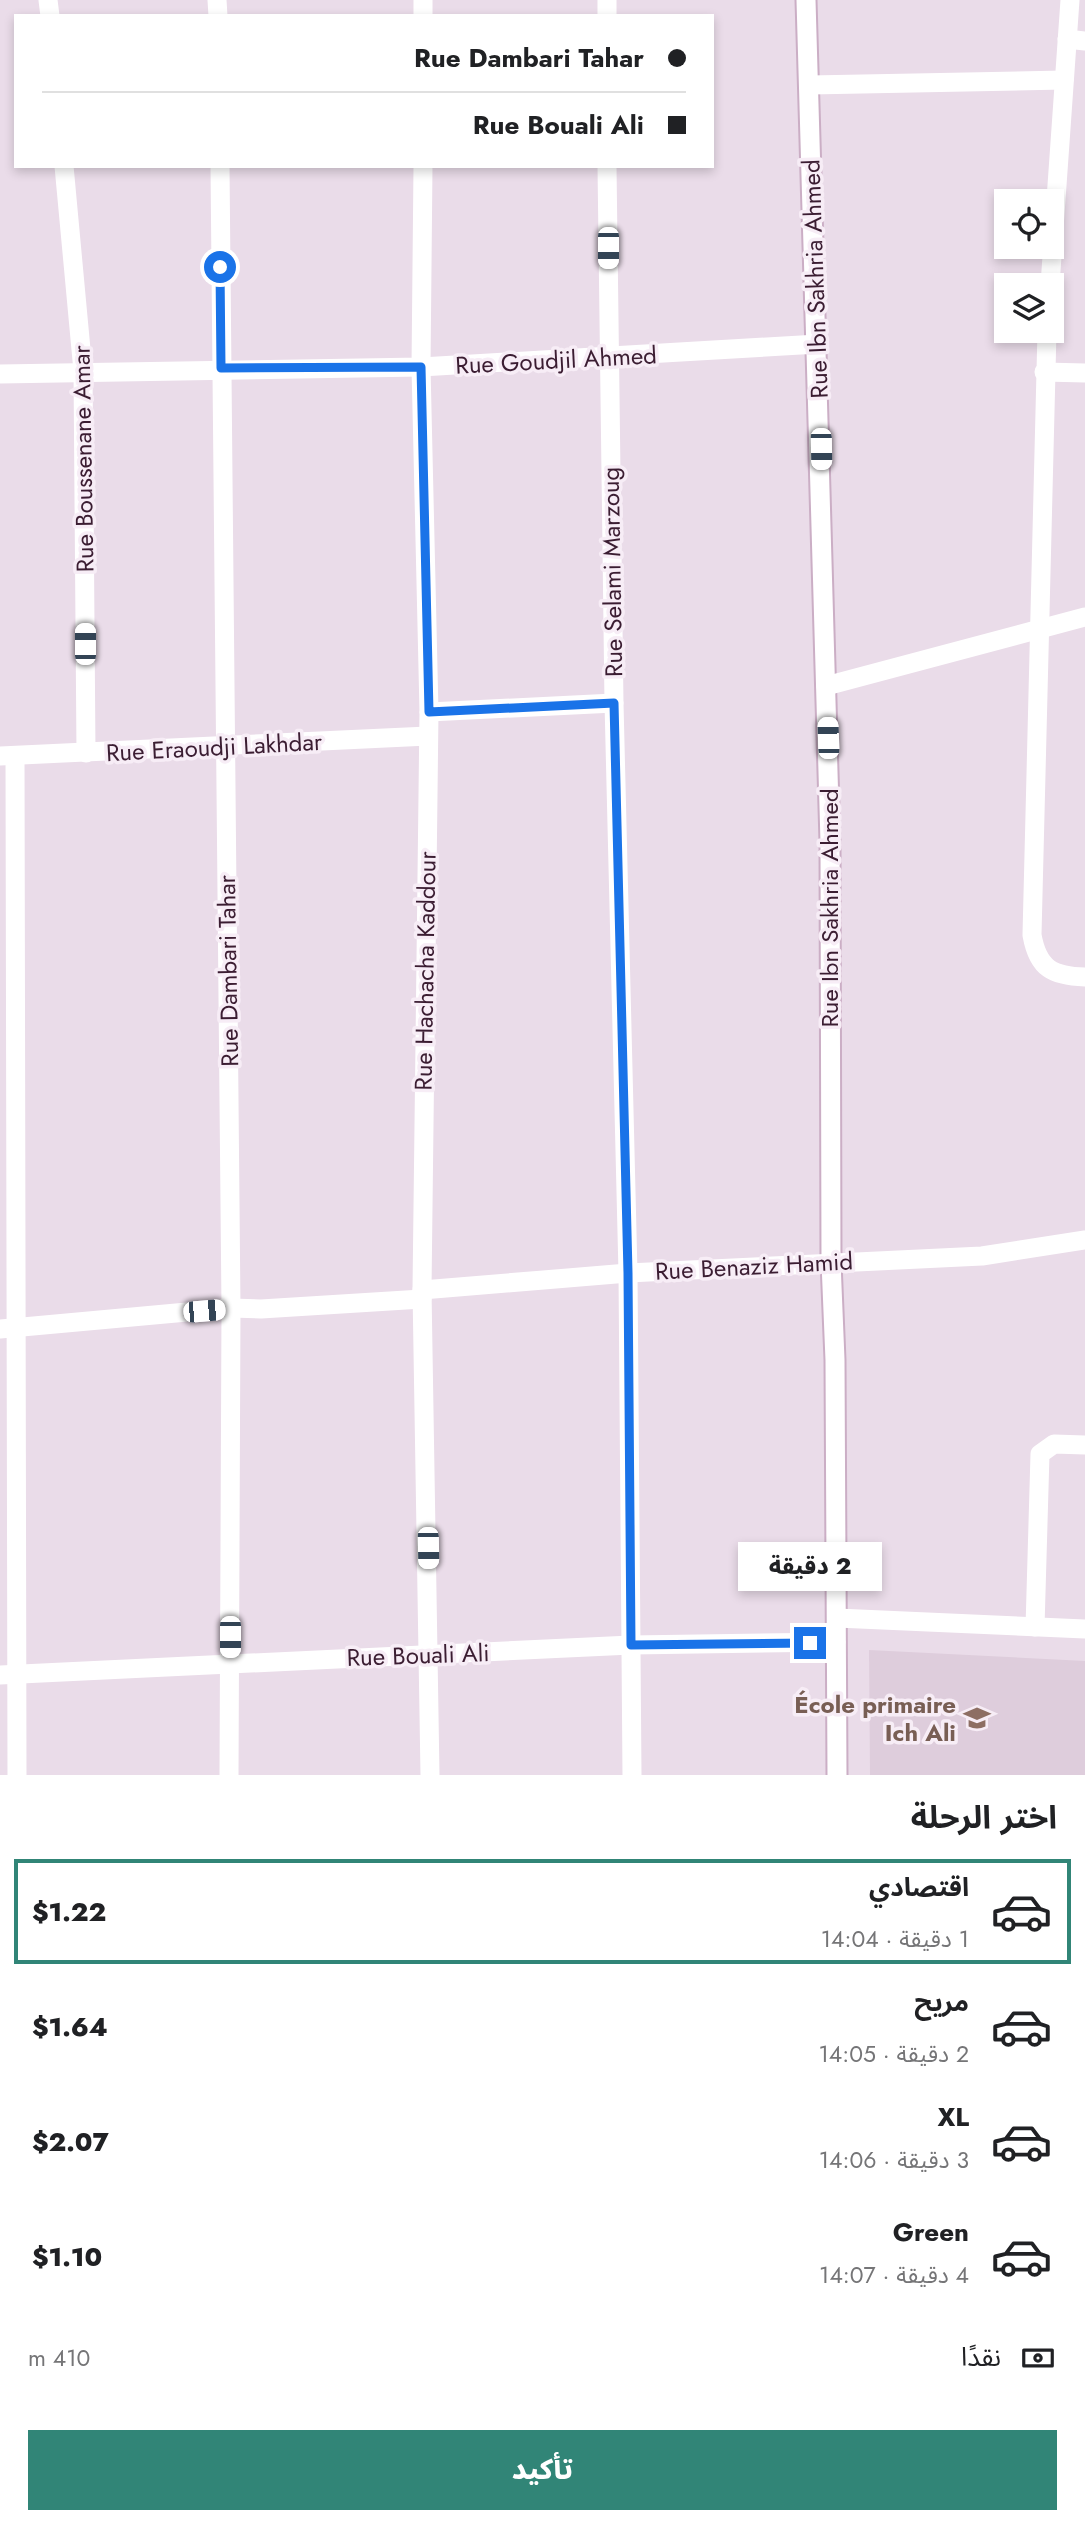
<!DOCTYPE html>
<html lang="ar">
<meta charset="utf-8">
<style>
body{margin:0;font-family:Jost,"Noto Sans Arabic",sans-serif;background:#f6f6f6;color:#202124;direction:rtl;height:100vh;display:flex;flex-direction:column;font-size:26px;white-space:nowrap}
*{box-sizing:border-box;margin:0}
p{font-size:23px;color:#757577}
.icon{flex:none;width:38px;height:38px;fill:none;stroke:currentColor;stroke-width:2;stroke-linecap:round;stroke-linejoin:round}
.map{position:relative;height:1775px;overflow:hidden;direction:ltr}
.panel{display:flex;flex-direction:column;background:#fff;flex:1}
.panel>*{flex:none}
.top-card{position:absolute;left:14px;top:14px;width:700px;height:154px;border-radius:0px;box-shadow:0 4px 10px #0003;direction:rtl;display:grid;align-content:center;height:154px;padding:0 28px;background:#fff}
.buttons{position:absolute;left:994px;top:189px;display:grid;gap:14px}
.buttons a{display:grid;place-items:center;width:70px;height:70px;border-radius:0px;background:#fff;box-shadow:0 4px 10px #0003;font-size:35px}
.end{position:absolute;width:32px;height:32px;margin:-16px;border:9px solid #1a73e8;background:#fff;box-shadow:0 0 0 4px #fff}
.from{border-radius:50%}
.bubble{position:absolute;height:49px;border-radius:0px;background:#fff;box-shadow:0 4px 10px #0003;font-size:23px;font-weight:800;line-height:49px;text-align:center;direction:rtl}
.car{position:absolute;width:21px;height:42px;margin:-21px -10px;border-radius:9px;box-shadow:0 0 5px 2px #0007;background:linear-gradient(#fff 24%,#345 0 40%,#fff 0 76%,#345 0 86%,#fff 0)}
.top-card b{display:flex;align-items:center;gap:24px;height:66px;font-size:26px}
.top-card b+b{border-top:2px solid #e0e0e0}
.top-card i{width:18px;height:18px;background:#202124}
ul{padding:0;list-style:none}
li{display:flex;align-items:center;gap:21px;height:105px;margin:0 14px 10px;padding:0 14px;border:4px solid transparent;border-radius:0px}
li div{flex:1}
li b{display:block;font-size:26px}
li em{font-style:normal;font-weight:800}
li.current{border-color:#318577}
li>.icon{width:63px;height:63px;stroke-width:1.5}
h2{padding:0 28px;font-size:32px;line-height:84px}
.pay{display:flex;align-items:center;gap:18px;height:77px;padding:0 28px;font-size:26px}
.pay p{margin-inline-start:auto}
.button{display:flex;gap:14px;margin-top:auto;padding:14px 28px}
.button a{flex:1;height:80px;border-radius:0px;background:#318577;color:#fff;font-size:28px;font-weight:800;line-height:80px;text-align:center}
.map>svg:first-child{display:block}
.built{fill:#decddc}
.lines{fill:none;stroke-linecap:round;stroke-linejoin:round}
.secondary-casing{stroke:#cbaec5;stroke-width:23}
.minor{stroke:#fff;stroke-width:19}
.secondary{stroke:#fff;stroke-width:19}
.route{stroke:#1a73e8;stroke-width:9}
.labels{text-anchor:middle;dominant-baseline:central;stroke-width:7;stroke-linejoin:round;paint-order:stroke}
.street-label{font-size:24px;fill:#3b1d32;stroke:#f7edf6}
.education-label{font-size:24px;font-weight:bold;fill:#785e54;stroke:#f7edf6;text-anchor:end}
</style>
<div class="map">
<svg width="1085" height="1775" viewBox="0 0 1085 1775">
<rect width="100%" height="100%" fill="#eadce9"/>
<polygon class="built" points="869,1650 1085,1661 1085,1775 870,1775"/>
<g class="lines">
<g class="secondary-casing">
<polyline id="secondary" points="806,0 830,842 831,1262 835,1360 837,1775"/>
</g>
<g class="minor">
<polyline points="48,0 50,16"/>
<polyline points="217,0 218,16"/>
<polyline points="423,0 423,16"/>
<polyline points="607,0 607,16"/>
<polyline points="1067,39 1085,41"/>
<polyline points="810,85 1064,80"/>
<polyline points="64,166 83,371 86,753"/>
<polyline points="220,166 231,1308 229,1775"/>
<polyline points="423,166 421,367 429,712 422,1290 430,1775"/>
<polyline points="607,166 614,703 628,1273 632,1775"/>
<polyline points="1050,285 1070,0"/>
<path d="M1047,331l-15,604c6,34 21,41 53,42"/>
<polyline points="1044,372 1085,373"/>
<polyline points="0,374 421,367 818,344"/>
<polyline points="826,686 1085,617"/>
<polyline points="429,712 614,703"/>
<polyline points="0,756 428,736"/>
<polyline points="15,756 17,1775"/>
<polyline points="422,1290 628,1273 982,1256 1085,1240"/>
<polyline points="0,1329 231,1308 261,1309 422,1299"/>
<polyline points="837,1618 1085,1629"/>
<polyline points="1035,1627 1040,1454 1054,1444 1085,1445"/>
<polyline points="0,1675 631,1645 836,1642"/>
</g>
<use href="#secondary" class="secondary"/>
</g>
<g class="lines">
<polyline class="route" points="220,267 221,368 421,367 429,712 614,703 628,1273 631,1645 810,1643"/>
</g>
<defs>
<g id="school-bare" transform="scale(2.1)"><path d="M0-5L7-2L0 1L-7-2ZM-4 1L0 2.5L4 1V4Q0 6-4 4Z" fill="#8d6e63" stroke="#f7edf6" stroke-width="2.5" paint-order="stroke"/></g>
</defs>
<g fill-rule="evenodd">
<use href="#school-bare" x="977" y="1718"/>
</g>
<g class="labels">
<g class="street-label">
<text transform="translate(815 279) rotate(-92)">Rue Ibn Sakhria Ahmed</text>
<text transform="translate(556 360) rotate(-3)">Rue Goudjil Ahmed</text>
<text transform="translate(83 459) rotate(-91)">Rue Boussenane Amar</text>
<text transform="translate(612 572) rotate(-91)">Rue Selami Marzoug</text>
<text transform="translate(214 747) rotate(-3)">Rue Eraoudji Lakhdar</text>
<text transform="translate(829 908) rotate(-90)">Rue Ibn Sakhria Ahmed</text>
<text transform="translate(228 971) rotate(-91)">Rue Dambari Tahar</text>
<text transform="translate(425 971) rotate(-89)">Rue Hachacha Kaddour</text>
<text transform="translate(754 1266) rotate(-3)">Rue Benaziz Hamid</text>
<text transform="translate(418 1655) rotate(-2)">Rue Bouali Ali</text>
</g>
<g class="education-label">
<text x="956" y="1704">École primaire<tspan x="956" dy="28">Ich Ali</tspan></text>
</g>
</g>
</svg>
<div class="buttons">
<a><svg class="icon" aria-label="locate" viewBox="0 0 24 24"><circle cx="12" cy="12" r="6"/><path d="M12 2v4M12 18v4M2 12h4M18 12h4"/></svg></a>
<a><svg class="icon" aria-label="layers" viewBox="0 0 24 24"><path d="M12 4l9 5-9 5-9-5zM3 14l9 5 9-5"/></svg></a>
</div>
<i class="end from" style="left:220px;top:267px"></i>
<i class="end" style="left:810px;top:1643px"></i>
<div class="bubble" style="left:738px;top:1542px;width:144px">2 دقيقة</div>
<i class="car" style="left:608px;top:248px;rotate:180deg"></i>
<i class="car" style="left:821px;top:449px;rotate:179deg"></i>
<i class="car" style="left:85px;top:644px;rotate:0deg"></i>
<i class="car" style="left:828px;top:738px;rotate:358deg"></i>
<i class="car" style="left:204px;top:1311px;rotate:85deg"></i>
<i class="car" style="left:428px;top:1548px;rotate:179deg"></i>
<i class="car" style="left:230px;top:1637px;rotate:180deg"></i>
<div class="top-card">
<b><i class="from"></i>Rue Dambari Tahar</b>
<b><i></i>Rue Bouali Ali</b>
</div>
</div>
<section class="panel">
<h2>اختر الرحلة</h2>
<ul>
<li class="current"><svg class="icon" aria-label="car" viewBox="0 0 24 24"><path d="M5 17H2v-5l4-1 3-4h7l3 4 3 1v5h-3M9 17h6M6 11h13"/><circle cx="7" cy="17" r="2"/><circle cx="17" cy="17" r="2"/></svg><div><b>اقتصادي</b><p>1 دقيقة · 14:04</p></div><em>$1.22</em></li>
<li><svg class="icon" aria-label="car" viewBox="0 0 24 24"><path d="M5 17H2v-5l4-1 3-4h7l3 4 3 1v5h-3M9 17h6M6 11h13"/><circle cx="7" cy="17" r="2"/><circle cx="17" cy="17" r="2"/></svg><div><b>مريح</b><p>2 دقيقة · 14:05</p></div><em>$1.64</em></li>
<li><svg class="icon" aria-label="car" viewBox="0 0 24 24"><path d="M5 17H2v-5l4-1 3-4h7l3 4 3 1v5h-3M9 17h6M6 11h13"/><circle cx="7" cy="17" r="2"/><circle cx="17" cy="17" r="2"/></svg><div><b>XL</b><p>3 دقيقة · 14:06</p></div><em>$2.07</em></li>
<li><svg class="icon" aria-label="car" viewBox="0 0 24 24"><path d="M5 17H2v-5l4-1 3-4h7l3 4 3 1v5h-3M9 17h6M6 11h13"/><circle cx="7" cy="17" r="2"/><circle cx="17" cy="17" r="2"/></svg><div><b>Green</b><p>4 دقيقة · 14:07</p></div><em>$1.10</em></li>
</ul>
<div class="pay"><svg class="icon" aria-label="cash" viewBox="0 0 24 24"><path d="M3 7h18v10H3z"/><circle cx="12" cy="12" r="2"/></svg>نقدًا<p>410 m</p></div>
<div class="button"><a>تأكيد</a></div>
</section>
